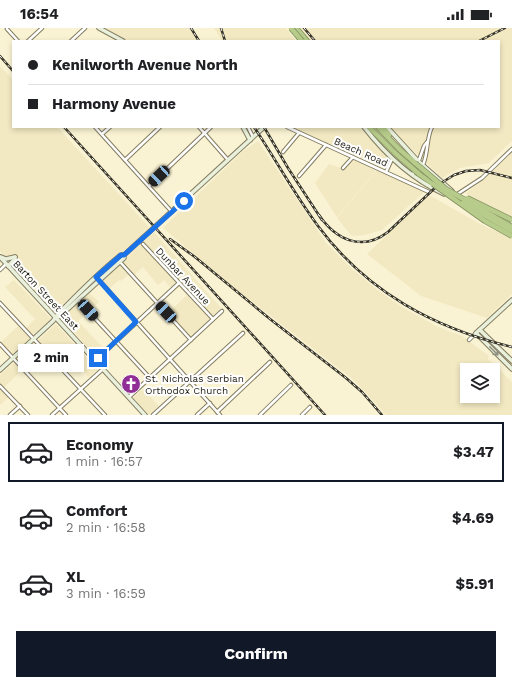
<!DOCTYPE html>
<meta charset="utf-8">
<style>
body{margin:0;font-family:"Work Sans",sans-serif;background:#f2f2f2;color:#202124;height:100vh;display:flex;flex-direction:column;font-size:15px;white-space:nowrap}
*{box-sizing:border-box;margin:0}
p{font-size:13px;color:#757577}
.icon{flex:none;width:22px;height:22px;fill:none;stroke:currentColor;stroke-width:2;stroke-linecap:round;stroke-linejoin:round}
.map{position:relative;height:387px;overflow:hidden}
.side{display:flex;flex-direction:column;background:#fff;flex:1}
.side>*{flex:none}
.banner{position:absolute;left:12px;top:12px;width:488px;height:88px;border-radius:0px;box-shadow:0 2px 6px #0003;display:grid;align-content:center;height:88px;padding:0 16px;background:#fff}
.tools{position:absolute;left:460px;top:335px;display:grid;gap:8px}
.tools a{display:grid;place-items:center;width:40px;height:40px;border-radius:0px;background:#fff;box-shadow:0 2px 6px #0003;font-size:20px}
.end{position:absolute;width:18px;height:18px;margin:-9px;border:5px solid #1a73e8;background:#fff;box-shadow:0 0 0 2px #fff}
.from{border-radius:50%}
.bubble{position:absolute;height:28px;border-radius:0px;background:#fff;box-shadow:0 2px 6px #0003;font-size:13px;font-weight:700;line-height:28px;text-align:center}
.car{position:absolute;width:12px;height:24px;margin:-12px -6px;border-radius:5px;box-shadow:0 0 3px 1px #0007;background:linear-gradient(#222 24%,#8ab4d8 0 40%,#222 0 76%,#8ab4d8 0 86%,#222 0)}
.banner b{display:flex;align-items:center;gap:14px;height:38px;font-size:15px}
.banner b+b{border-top:1px solid #e0e0e0}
.banner i{width:10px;height:10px;background:#202124}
ul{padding:7px 0 0;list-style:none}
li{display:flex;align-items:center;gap:12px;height:60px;margin:0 8px 6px;padding:0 8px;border:2px solid transparent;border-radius:0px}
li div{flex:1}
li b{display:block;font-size:15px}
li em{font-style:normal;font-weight:700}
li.current{border-color:#111827}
li>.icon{width:36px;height:36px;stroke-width:1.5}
.button{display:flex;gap:8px;margin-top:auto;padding:8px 16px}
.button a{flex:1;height:46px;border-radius:0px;background:#111827;color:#fff;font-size:16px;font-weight:700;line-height:46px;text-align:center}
.status{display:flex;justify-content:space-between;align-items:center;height:28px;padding:0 20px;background:#fff;direction:ltr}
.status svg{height:11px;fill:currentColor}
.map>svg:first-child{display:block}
.built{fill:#f2e9c2;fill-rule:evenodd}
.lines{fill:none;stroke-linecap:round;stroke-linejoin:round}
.street-casing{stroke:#847d61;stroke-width:4.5}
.secondary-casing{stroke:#847d61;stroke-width:5.5}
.highway-casing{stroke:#828f60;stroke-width:6}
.street{stroke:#fff;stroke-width:2.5}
.secondary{stroke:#e9f0dc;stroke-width:3.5}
.highway{stroke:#b7cc8a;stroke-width:4.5}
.rail-casing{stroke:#373426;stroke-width:2.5}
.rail{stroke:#fff;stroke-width:1;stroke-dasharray:3;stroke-linecap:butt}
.highway-bridge-casing{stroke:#828f60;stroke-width:6;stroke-linecap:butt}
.highway-bridge{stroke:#b7cc8a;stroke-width:4.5}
.oneway{stroke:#8f9281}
.route{stroke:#1a73e8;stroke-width:5}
.labels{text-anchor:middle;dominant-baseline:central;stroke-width:4;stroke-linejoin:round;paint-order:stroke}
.street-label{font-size:10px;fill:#201e12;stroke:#fff}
.poi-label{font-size:10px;fill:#201e12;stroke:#fff;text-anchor:start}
</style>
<div class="status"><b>16:54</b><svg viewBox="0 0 49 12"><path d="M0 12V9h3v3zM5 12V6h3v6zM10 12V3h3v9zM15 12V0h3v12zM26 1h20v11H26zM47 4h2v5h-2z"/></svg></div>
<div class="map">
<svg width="512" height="387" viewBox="0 0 512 387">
<rect width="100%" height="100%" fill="#faf3d3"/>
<g class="built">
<polygon points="105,0 189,0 197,13 129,13"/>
<polygon points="214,0 286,0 296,13 222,13"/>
<polygon points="299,0 512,0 512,113 489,135 460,140 442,150 406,116 390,99 499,99 499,13 310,13"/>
<polygon points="0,38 13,52 13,99 57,99 149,199 132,217 123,223 55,283 0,223"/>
<polygon points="291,99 360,99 379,121 393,133 388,136 386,142"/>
<path d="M258,113l68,102 24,24 26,22 26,18 36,20 24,9 27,20 -1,3 24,23v33h-126l-31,-34 -119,-92 -73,-61 79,-76zM467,342h26v26h-26z"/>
<polygon points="512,125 512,195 504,191 466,165 481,154"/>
<polygon points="351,130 376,143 337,189 315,155 329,136 341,140"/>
<polygon points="379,140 424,164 382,202 365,207 352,208 337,190"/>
<polygon points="429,167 480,196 512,210 512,266 487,290 421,268 367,226"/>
<polygon points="154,204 221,280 191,309 168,285 187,267 179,259 174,263 164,252 158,257 143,239 134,247 131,244 121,253 119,252 109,261 102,253"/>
<polygon points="14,252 51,291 33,307 26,300 35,291 5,259"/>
<polygon points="89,265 99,274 78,293 104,321 96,329 62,290"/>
<polygon points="56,296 98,342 89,349 64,323 52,335 41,325 4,359 11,367 0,377 0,347"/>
<polygon points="18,298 30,310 12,327 0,315"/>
<polygon points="143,361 159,378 149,387 133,370"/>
</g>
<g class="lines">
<g class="street-casing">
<g id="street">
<polyline points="7,1 18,13"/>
<polyline points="28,13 42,0"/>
<polyline points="71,13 85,0"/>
<polyline points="95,99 172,184"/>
<polyline points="199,99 228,132"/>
<polyline points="248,99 253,109"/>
<polyline points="287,99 429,164"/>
<polyline points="102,106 110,99"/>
<polyline points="283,124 299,105"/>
<polyline points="125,132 160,99"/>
<polyline points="418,135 424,118 427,114"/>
<polyline points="343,140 353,129"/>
<polyline points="386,144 392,131"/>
<path d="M412,146c19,-6 12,-32 20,-47"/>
<polyline points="299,148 326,117"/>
<polyline points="149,158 211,99"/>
<polyline points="456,167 482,150 512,121"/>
<polyline points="143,216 213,291"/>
<polyline points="120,234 191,312"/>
<polyline points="0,242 6,236"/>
<polyline points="99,252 220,387"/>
<polyline points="78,272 150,350"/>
<polyline points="0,275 105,387"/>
<polyline points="469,312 476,305"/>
<polyline points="0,316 66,387"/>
<polyline points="95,333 179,255"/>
<polyline points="0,358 28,387"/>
<polyline points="129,369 222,283"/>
<polyline points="217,384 270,334"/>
<polyline points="10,387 20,378"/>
<polyline points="52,387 103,341"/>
<polyline points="153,387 243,305"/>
<polyline points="197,387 210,375"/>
<polyline points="260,387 291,357"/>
<polyline points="302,387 310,379"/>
</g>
</g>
<g class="secondary-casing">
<g id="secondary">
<polyline points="99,0 123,13"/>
<polyline points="243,99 250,112"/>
<path d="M364,99c21,27 48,52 80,67"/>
<polyline points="387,99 418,133 452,163"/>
<polyline points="0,229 145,387"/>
<polyline points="1,229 6,231 15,229"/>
<polyline points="8,238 15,231 15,229"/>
<polyline points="512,272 476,305 512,341"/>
<polyline points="56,290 60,288 124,230 124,227 264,99"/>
<polyline points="480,302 512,333"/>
<path d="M0,342l53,-49 5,-7c20,-20 41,-42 63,-59h3"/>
</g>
</g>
<g class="highway-casing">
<g id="highway">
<polyline points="296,0 307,13"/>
<polyline points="369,99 395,125"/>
<polyline points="378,99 399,121 415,135"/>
<polyline points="383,99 389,107"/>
<polyline points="419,146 433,156"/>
</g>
</g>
<use href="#street" class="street"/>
<use href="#secondary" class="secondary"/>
<use href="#highway" class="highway"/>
<g class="rail-casing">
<g id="rail">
<polyline points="191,0 199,13"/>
<polyline points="221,0 225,13"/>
<polyline points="304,0 315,13"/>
<polyline points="479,13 505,0"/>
<polyline points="0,28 13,43"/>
<polyline points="64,99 325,387"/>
<path d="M254,99c22,33 41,68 64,99 49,66 116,102 194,121"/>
<polyline points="264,99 288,140 322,192"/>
<path d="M319,187c17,25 43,37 69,17l50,-47 16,-10 12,-4 14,-1 32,8"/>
<polyline points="170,211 195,229 270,291 346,350 362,364 382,387"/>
</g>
</g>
<use href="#rail" class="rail"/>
<g class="highway-bridge-casing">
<g id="highway-bridge">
<polyline points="291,0 302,13"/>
<polyline points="395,125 419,146"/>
<polyline points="415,135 446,161 512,199"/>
<polyline points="433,156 485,193 512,208"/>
<polyline points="467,170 512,192"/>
<polyline points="463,175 512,203"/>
</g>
</g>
<use href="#highway-bridge" class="highway-bridge"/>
</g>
<defs><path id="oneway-shaft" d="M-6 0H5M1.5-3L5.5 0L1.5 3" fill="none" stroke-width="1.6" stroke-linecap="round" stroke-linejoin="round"/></defs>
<use class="oneway" href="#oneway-shaft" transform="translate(494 323) rotate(45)"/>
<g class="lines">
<polyline class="route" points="98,330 136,294 96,249 121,227 124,227 184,173"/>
</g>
<defs>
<g id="church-disc" transform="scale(1)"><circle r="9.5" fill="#922f96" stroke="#fff"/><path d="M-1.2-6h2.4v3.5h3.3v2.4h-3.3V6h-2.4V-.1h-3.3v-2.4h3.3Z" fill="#fff"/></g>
</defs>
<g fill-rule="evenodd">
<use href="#church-disc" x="131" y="356"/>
</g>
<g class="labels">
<g class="street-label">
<text transform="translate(361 124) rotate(24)">Beach Road</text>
<text transform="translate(183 248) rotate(47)">Dunbar Avenue</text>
<text transform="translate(46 267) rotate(47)">Barton Street East</text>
</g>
<g class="poi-label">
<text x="145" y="350">St. Nicholas Serbian<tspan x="145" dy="12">Orthodox Church</tspan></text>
</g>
</g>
</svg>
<div class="tools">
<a><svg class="icon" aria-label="layers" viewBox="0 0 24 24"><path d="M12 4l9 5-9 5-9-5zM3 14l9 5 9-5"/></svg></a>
</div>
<i class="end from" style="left:184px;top:173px"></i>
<i class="end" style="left:98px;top:330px"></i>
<div class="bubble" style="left:18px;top:316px;width:66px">2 min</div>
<i class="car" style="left:159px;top:148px;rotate:227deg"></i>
<i class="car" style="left:88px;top:282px;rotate:138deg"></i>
<i class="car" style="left:166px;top:284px;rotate:317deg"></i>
<div class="banner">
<b><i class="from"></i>Kenilworth Avenue North</b>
<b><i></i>Harmony Avenue</b>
</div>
</div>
<section class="side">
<ul>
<li class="current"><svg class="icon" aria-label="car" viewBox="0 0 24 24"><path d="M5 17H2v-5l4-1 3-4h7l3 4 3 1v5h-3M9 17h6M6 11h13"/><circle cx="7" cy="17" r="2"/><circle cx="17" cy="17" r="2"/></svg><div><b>Economy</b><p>1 min · 16:57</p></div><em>$3.47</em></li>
<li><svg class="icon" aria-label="car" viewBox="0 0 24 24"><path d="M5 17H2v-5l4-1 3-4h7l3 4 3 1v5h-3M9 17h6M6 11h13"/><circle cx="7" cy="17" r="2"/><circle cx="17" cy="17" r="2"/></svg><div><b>Comfort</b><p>2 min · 16:58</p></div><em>$4.69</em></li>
<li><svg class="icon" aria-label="car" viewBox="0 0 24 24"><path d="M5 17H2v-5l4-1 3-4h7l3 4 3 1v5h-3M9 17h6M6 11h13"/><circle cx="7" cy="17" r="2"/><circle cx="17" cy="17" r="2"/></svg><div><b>XL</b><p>3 min · 16:59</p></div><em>$5.91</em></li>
</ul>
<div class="button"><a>Confirm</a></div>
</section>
